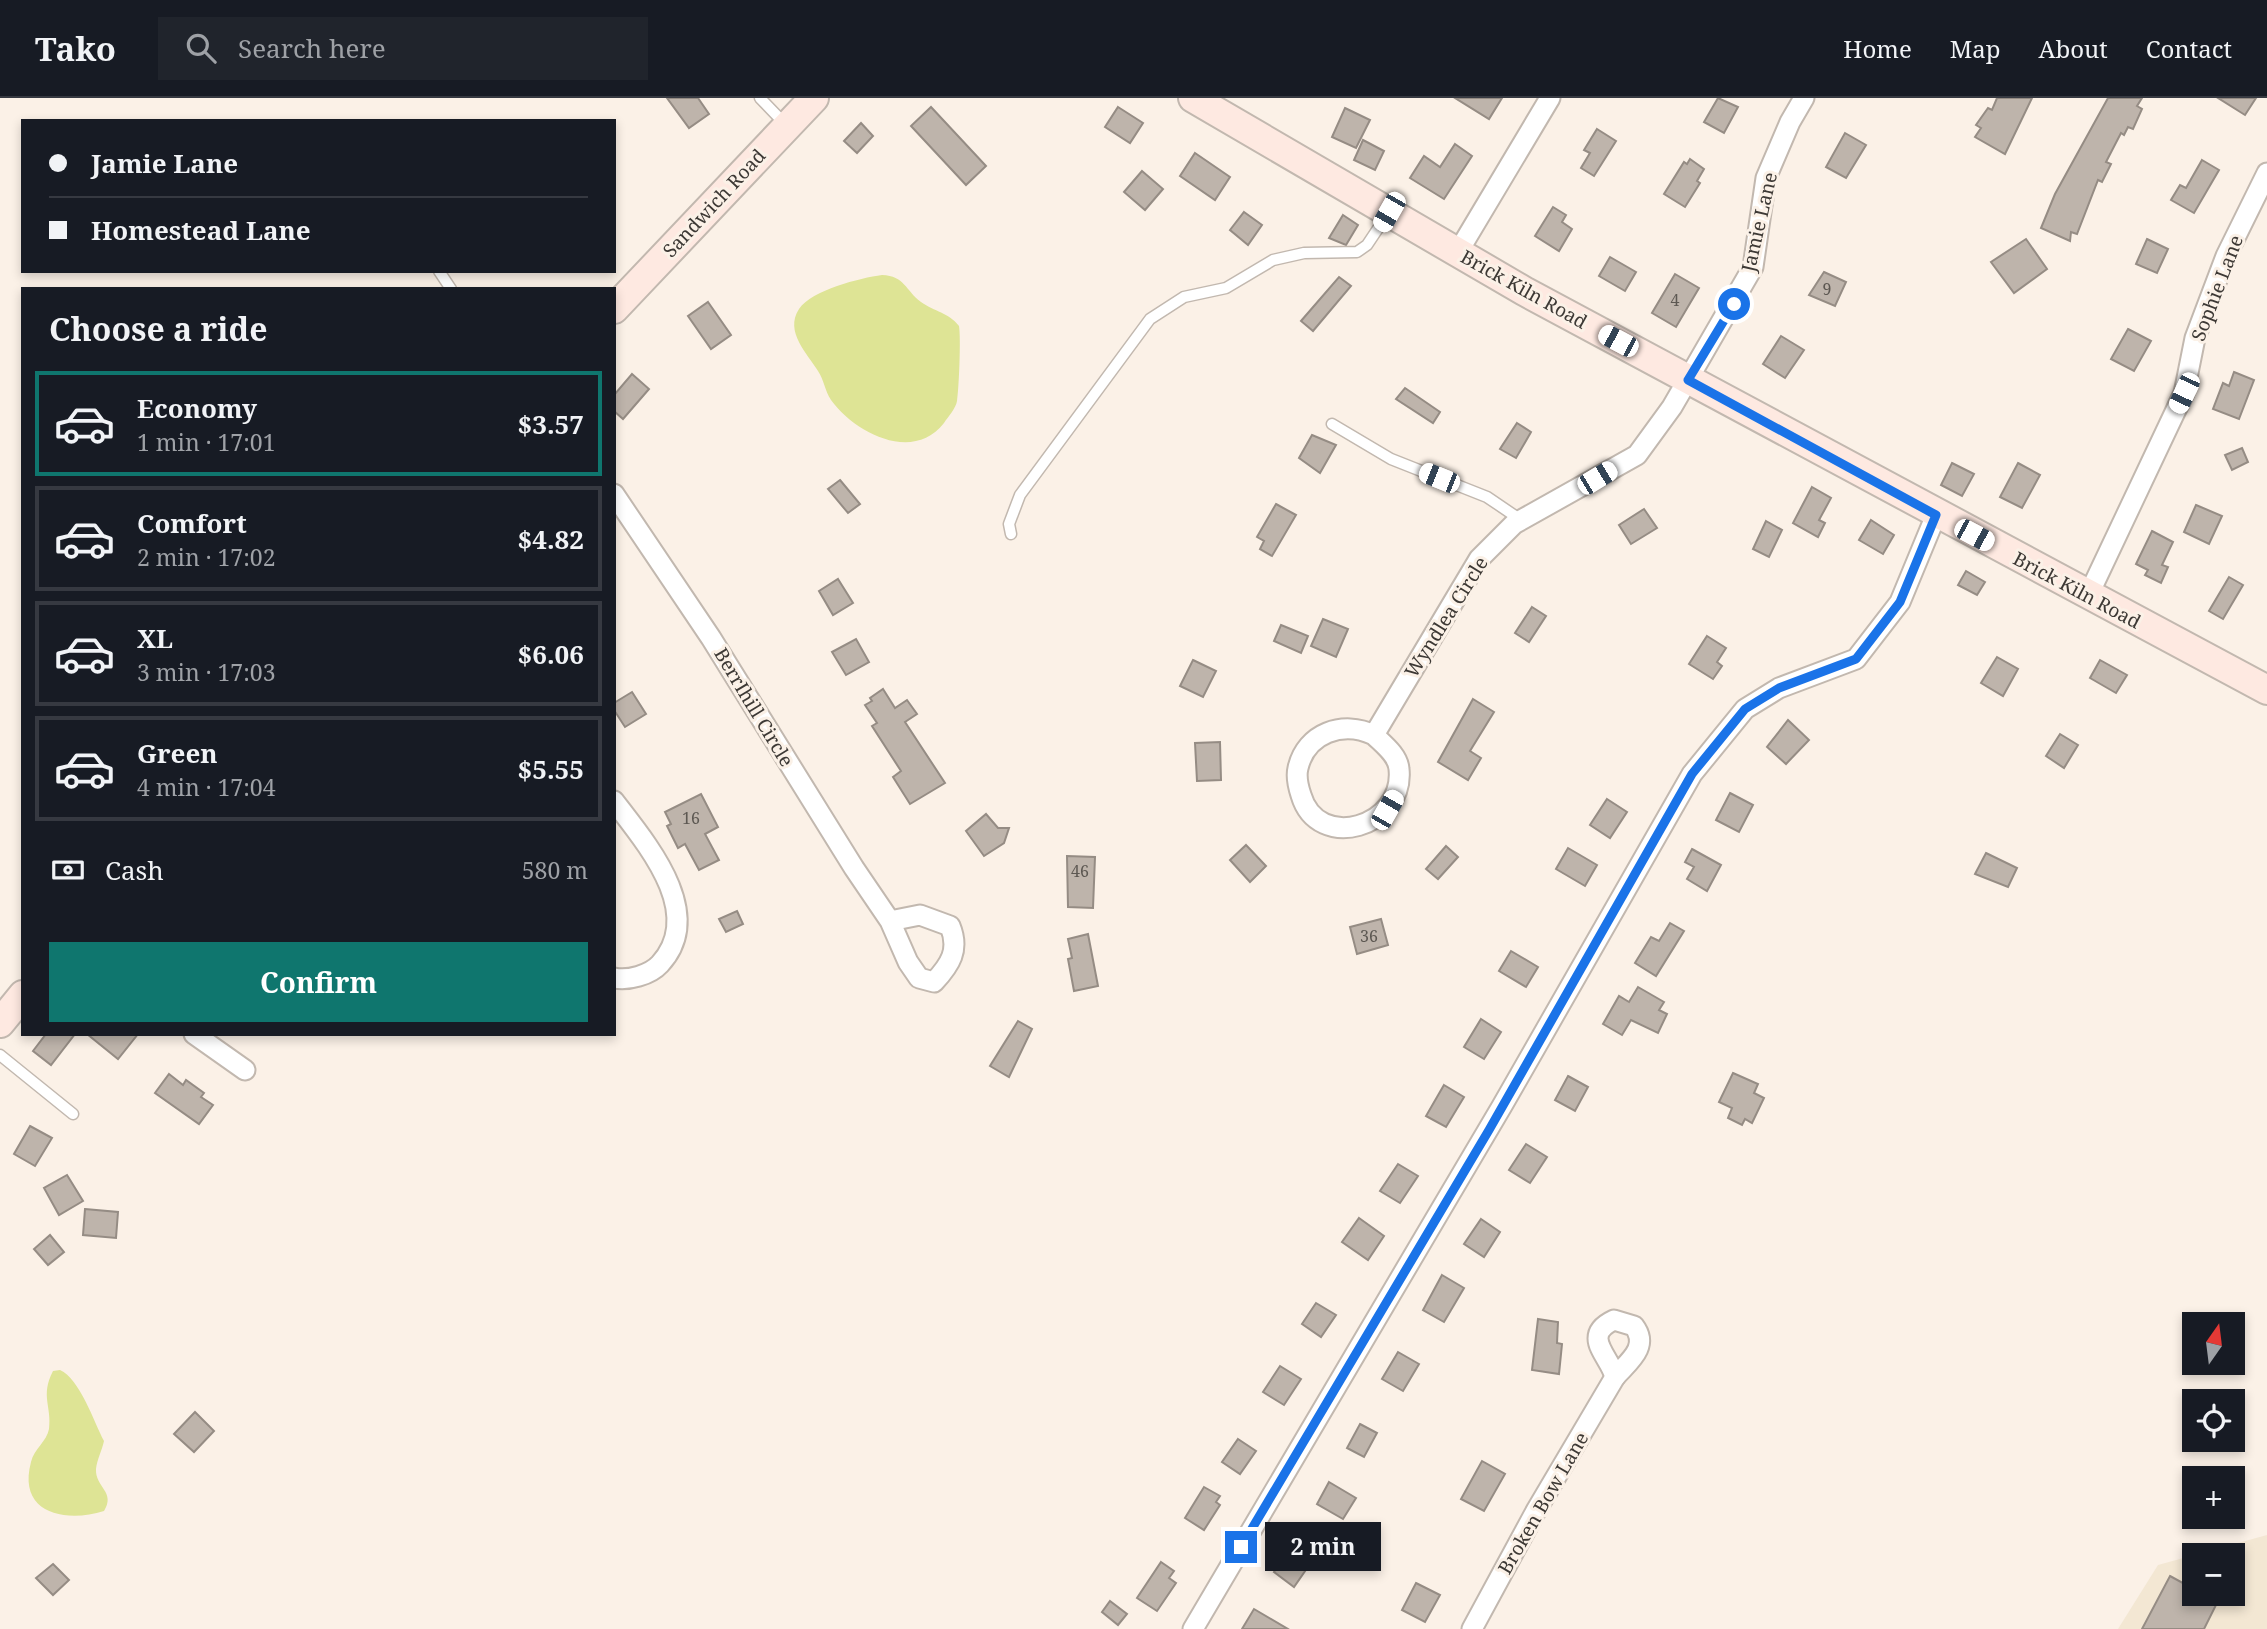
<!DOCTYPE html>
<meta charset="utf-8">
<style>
body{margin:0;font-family:"Noto Serif",serif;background:#20242c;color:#f1f3f6;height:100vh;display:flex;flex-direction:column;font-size:26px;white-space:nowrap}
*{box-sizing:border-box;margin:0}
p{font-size:23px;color:#9ea1a6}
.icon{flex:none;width:38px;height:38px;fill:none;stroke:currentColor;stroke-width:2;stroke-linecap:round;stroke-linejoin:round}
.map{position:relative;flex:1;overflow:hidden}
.details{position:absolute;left:21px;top:189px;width:595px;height:749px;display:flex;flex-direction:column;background:#171b24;border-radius:0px;box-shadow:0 4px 10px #0003}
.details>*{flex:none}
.banner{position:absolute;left:21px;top:21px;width:595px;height:154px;border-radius:0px;box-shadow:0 4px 10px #0003;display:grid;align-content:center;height:154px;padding:0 28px;background:#171b24}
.needle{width:46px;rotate:14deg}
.controls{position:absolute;left:2182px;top:1214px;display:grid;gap:14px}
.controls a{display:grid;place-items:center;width:63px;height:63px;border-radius:0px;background:#171b24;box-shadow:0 4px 10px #0003;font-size:35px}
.end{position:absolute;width:32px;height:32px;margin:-16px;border:9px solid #1a73e8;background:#fff;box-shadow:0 0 0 4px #fff}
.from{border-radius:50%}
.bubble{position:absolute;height:49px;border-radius:0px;background:#171b24;box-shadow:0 4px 10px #0003;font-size:23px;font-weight:700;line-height:49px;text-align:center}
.car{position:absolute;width:21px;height:42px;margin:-21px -10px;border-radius:9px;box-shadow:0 0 5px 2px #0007;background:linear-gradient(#fff 24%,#345 0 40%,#fff 0 76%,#345 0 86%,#fff 0)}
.banner b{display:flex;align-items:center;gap:24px;height:66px;font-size:26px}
.banner b+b{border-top:2px solid #363941}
.banner i{width:18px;height:18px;background:#f1f3f6}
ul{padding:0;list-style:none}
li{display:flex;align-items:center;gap:21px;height:105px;margin:0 14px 10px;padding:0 14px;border:4px solid #363941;border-radius:0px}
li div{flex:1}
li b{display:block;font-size:26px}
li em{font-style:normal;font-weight:700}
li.on{border-color:#0f766e}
li>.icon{width:63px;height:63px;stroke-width:1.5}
h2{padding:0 28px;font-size:32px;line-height:84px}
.pay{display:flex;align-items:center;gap:18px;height:77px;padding:0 28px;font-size:26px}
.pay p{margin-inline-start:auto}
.cta{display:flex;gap:14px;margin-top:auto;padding:14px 28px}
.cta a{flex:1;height:80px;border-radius:0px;background:#0f766e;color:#fff;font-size:28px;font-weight:700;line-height:80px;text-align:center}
header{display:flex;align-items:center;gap:42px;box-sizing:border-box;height:98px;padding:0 35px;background:#171b24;border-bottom:2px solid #363941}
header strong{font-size:33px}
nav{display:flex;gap:38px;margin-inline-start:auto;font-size:24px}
.search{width:490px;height:63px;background:#20242c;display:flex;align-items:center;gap:18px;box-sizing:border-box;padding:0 24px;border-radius:0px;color:#9ea1a6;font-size:26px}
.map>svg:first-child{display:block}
.industrial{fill:#f3e7d3;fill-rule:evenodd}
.green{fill:#dee495}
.building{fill:#beb4ab;stroke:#958c84;stroke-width:2}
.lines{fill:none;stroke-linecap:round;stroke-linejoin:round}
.service-casing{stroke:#c2b8af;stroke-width:13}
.minor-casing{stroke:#c2b8af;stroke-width:23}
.secondary-casing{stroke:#c2b8af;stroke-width:32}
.service{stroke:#fff;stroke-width:10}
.minor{stroke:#fff;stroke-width:19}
.secondary{stroke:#fee9e1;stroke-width:28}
.route{stroke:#1a73e8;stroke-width:9}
.labels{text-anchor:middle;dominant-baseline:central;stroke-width:6;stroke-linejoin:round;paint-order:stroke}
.number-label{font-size:16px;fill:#5d5852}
.street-label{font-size:19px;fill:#3d3935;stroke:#fbf1e7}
</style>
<header>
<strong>Tako</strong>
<div class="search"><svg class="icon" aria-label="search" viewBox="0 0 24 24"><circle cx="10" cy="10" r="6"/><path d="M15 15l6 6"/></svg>Search here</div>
<nav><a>Home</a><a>Map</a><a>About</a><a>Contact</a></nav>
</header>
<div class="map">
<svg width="2267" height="1531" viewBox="0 0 2267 1531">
<rect width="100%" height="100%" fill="#fbf1e7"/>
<path class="industrial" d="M2267,1437v94h-149l40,-64zM2194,1458h39v38h-39z"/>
<g class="green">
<path d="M882,177c23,1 23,15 39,27 14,10 27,10 38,24 2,12 0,63 -2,75 -1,7 -9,16 -13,22 -31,40 -89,10 -113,-23 -6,-9 -7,-20 -13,-29 -10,-17 -34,-39 -19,-62 13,-19 61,-31 83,-34z"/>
<path d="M60,1272c20,9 34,52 44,71 -2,9 -7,19 -8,28 -1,18 20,23 8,42 -38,12 -87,3 -73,-49 3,-13 16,-21 18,-33 3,-23 -9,-33 4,-58z"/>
</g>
<g class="building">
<polygon points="667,0 698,0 709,16 689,30"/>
<polygon points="1455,0 1502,0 1489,21"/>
<polygon points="1718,0 1738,9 1724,35 1704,24"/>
<polygon points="1997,0 2032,0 2005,56 1975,39 1981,30 1976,27 1988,10 1992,12"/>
<polygon points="2108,0 2142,0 2137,8 2142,11 2133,31 2128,29 2124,37 2121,35 2106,64 2111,66 2102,84 2098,82 2077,136 2071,134 2070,143 2041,130 2055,96"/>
<polygon points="2218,0 2256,0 2245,17"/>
<polygon points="931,9 986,68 966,87 911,28"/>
<polygon points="1118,9 1143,25 1130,45 1105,29"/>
<polygon points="1345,10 1370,22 1356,50 1332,39"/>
<polygon points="861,25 873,38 857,55 844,43"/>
<polygon points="1597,31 1616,43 1594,78 1581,70 1590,55 1584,52"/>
<polygon points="1845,35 1866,47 1846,80 1826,69"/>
<polygon points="1363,42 1384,53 1375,72 1354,62"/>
<polygon points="1455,46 1472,58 1444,101 1410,80 1424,58 1440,69"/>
<polygon points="1195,55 1230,79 1215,102 1180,78"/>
<polygon points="1690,61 1704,71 1697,83 1700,85 1685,109 1664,96 1684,64 1687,66"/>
<polygon points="2202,62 2219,72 2194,115 2171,102 2180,87 2186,90"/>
<polygon points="1142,73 1163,91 1145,112 1124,94"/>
<polygon points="1553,109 1566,117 1562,124 1572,131 1559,153 1535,138"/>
<polygon points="1244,114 1262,127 1248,147 1230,132"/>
<polygon points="1343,117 1358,127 1346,147 1329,140"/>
<polygon points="2026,141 2047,171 2014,195 1991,164"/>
<polygon points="2147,141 2168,151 2157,175 2136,166"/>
<polygon points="1610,159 1636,174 1625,193 1599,178"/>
<polygon points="1824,174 1846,184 1835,208 1809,197"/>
<polygon points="1675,176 1699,190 1676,229 1652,215"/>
<polygon points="1339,179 1351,188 1313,233 1301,223"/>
<polygon points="708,204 731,237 711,251 688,218"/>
<polygon points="2128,231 2151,243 2134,273 2111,261"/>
<polygon points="1781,238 1804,252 1785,280 1763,266"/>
<polygon points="2234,274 2254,282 2239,321 2213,311 2223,285 2229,288"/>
<polygon points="632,276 649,291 623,321 614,313 614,297"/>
<polygon points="1405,290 1440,314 1433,325 1396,301"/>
<polygon points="1517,325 1531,334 1516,360 1500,351"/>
<polygon points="1312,337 1336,347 1320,375 1299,360"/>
<polygon points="2242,350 2248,364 2232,372 2225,357"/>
<polygon points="1952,365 1974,376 1962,398 1941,387"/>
<polygon points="2018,365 2040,377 2022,410 2000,399"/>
<polygon points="840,382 860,406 848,415 828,391"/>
<polygon points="1812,389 1831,400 1819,422 1825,425 1818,439 1793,425"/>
<polygon points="1276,406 1296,417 1272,458 1260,451 1264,443 1257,439"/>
<polygon points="2196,407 2222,418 2209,446 2184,434"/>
<polygon points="1644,411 1657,430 1631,446 1619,427"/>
<polygon points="1871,422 1894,437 1883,456 1859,442"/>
<polygon points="1766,423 1782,432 1769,459 1753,451"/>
<polygon points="2152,433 2173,444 2162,467 2168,469 2161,485 2145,477 2148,472 2136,466"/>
<polygon points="1966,473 1985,484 1977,497 1958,487"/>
<polygon points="2229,479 2243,487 2223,521 2209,513"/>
<polygon points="838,481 853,505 833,517 819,493"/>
<polygon points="1532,509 1546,518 1529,544 1515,535"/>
<polygon points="1323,521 1348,531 1336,559 1311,548"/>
<polygon points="1281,527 1308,538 1301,555 1274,543"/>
<polygon points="1707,538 1726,550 1717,564 1722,568 1713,581 1689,566"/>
<polygon points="856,541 869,564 846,577 832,554"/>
<polygon points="1997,559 2018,571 2003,598 1981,585"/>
<polygon points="1193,562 1216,573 1203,599 1180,588"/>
<polygon points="2100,562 2127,577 2116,595 2090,580"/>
<polygon points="883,591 895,610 907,602 917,616 905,624 945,685 910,706 893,679 901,673 872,628 877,625 865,607 872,603 870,600"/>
<polygon points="632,594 646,616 625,629 614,612 614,605"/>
<polygon points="1473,601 1494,614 1470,653 1481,660 1468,682 1438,664"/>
<polygon points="1788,622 1809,642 1786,666 1767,649"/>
<polygon points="2060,636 2078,647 2064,670 2046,658"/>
<polygon points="1220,644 1221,682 1197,683 1195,645"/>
<polygon points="1730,695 1753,707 1739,734 1716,722"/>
<polygon points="701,696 718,729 705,736 719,762 699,772 685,746 678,750 667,728 671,726 665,714"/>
<polygon points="1607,701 1627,714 1610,740 1590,727"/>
<polygon points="986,716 998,730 1009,730 1004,745 984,758 966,733"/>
<polygon points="1246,747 1266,768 1250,784 1230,762"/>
<polygon points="1446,748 1458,759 1438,781 1426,771"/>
<polygon points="1568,750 1597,767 1585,788 1556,771"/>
<polygon points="1692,751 1721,767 1707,793 1687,781 1694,769 1685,764"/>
<polygon points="1986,755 2017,770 2008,789 1975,776"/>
<polygon points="1067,758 1095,759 1093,810 1068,809"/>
<polygon points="737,813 743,826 726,834 719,821"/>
<polygon points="1381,821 1388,847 1357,856 1350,829"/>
<polygon points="1670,825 1684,833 1656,878 1635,865 1651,839 1659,843"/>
<polygon points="1088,836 1098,888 1074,893 1068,861 1072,860 1068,841"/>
<polygon points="1511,853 1538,869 1526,889 1499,873"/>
<polygon points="1638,889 1664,904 1659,912 1667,916 1658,935 1631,922 1622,937 1603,926 1619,898 1629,904"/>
<polygon points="1481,921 1501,934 1484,961 1464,949"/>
<polygon points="1018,923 1032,931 1009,979 990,968"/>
<polygon points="46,936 75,936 51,967 33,953"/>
<polygon points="87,936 138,936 118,961"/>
<polygon points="1733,975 1758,986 1754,995 1764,1000 1752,1025 1745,1021 1742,1027 1728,1020 1732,1010 1719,1004"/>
<polygon points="169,976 183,987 186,982 204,995 201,999 213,1007 199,1026 155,995"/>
<polygon points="1568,978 1588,989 1575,1013 1555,1002"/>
<polygon points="1444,987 1464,999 1446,1029 1426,1018"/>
<polygon points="30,1028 52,1040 35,1068 14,1056"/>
<polygon points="1526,1046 1547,1059 1530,1085 1509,1072"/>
<polygon points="1398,1066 1418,1078 1400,1105 1380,1093"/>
<polygon points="67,1077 83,1103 59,1117 44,1090"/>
<polygon points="85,1111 118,1114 116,1140 83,1137"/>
<polygon points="1359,1120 1384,1138 1368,1162 1342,1144"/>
<polygon points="1481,1121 1500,1134 1484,1159 1464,1146"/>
<polygon points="50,1137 64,1154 48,1167 34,1151"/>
<polygon points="1442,1177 1464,1190 1444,1224 1423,1212"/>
<polygon points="1316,1205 1336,1217 1321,1239 1302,1226"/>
<polygon points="1538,1221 1558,1224 1557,1245 1562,1246 1559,1276 1532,1272"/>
<polygon points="1398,1254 1419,1266 1403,1293 1382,1281"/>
<polygon points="1280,1268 1301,1281 1284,1307 1263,1294"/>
<polygon points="195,1314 214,1333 194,1354 174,1336"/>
<polygon points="1360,1326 1377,1335 1364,1359 1347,1350"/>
<polygon points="1238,1341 1256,1353 1240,1376 1222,1364"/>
<polygon points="1482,1363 1505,1376 1484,1413 1461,1401"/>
<polygon points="1329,1384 1356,1400 1343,1421 1317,1406"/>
<polygon points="1204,1389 1220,1398 1216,1404 1220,1407 1204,1432 1185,1420"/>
<polygon points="1292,1449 1312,1463 1294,1489 1274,1474"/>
<polygon points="1161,1464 1174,1473 1169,1480 1176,1485 1157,1513 1137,1500"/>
<polygon points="53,1466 69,1482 53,1497 36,1480"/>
<polygon points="2170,1478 2194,1491 2194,1496 2205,1496 2218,1503 2204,1531 2142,1531"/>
<polygon points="1416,1485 1440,1497 1425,1524 1402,1512"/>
<polygon points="1110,1503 1127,1516 1118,1527 1102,1514"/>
<polygon points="1254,1511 1288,1531 1242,1531"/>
</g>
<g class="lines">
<g class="service-casing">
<g id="service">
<polyline points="760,0 786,27"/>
<polyline points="439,173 451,191"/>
<polyline points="1332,326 1391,361 1487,399 1521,422"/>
<polyline points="1011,436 1009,426 1020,397 1150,221 1184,199 1226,190 1273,162 1304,155 1357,154 1367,147 1387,117"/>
<polyline points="0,957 73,1016"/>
</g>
</g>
<g class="minor-casing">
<g id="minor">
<polyline points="1458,154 1550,0"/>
<path d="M614,396l97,144 143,230 36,53 18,41 11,16 15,4c16,-17 26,-32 16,-56l-30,-11 -30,6"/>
<polyline points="2088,498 2184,295 2195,240 2226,158 2267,75"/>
<path d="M1374,637c9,9 24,20 25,34 6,58 -81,84 -98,26 -3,-9 -5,-19 -3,-27 8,-35 45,-48 76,-33l105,-176 35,-35 123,-69 35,-48 81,-140 13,-89 24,-56 14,-24"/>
<path d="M614,703c32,42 93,112 46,163 -10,11 -32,17 -46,14"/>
<polyline points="194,936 245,972"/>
<path d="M1614,1222l20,6c16,21 -6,36 -19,51 -5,-21 -35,-41 -1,-57z"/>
<polyline points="1193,1531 1502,1008 1692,676 1745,611 1779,590 1856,561 1900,504 1936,417"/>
<polyline points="1472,1531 1537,1411 1615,1279"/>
</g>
</g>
<g class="secondary-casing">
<g id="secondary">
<polyline points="1193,0 1524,193 2267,592"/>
<polyline points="614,211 814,0"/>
<polyline points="0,925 23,897"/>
</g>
</g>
<use href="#service" class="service"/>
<use href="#minor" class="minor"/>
<use href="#secondary" class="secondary"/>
</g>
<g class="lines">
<polyline class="route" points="1241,1449 1489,1032 1692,676 1745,611 1779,590 1856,561 1900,504 1936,417 1688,282 1734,206"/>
</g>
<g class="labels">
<g class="number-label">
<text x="1827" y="191">9</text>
<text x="1675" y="202">4</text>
<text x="691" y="720">16</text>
<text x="1080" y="773">46</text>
<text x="1369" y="838">36</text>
</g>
<g class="street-label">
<text transform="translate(714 105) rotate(-47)">Sandwich Road</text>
<text transform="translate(1759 124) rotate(-77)">Jamie Lane</text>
<text transform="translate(2217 190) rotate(-69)">Sophie Lane</text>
<text transform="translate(1524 191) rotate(29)">Brick Kiln Road</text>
<text transform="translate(2077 492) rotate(28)">Brick Kiln Road</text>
<text transform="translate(1446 519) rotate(-58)">Wyndlea Circle</text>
<text transform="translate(754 609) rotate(59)">BerrIhill Circle</text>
<text transform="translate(1543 1405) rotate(-60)">Broken Bow Lane</text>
</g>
</g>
</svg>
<div class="controls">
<a><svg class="needle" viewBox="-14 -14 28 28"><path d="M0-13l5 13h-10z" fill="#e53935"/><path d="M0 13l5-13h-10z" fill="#9ea1a6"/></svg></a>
<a><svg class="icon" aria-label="locate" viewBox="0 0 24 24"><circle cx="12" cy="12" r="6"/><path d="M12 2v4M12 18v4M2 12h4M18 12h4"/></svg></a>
<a>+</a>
<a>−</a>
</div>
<i class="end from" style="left:1734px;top:206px"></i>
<i class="end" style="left:1241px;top:1449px"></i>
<div class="bubble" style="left:1265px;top:1424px;width:116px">2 min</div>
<i class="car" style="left:1389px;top:114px;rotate:210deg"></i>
<i class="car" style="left:1618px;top:243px;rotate:298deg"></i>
<i class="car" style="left:2184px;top:295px;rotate:205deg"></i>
<i class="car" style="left:1439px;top:380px;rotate:292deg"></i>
<i class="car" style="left:1597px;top:380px;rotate:59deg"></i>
<i class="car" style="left:1974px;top:437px;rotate:118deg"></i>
<i class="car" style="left:1387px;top:712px;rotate:30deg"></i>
<div class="banner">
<b><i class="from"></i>Jamie Lane</b>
<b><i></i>Homestead Lane</b>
</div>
<section class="details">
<h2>Choose a ride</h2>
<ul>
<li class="on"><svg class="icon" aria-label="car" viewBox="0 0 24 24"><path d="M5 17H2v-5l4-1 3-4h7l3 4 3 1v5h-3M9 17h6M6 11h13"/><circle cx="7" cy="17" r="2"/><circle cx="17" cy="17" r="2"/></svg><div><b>Economy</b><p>1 min · 17:01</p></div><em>$3.57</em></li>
<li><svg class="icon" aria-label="car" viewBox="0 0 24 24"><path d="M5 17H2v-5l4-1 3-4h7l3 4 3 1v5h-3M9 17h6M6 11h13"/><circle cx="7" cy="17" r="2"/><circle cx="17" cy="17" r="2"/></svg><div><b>Comfort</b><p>2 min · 17:02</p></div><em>$4.82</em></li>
<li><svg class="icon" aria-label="car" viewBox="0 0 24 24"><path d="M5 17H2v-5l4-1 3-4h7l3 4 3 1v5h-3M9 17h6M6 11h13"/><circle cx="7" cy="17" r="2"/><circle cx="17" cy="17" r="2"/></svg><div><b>XL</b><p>3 min · 17:03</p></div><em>$6.06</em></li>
<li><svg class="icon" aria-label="car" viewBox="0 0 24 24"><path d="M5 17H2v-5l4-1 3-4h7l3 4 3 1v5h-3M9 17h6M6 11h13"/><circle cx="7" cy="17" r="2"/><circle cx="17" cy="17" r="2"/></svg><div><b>Green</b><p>4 min · 17:04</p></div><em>$5.55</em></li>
</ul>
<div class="pay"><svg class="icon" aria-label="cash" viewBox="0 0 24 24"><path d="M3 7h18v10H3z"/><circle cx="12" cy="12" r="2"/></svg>Cash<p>580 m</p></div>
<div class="cta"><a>Confirm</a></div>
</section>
</div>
